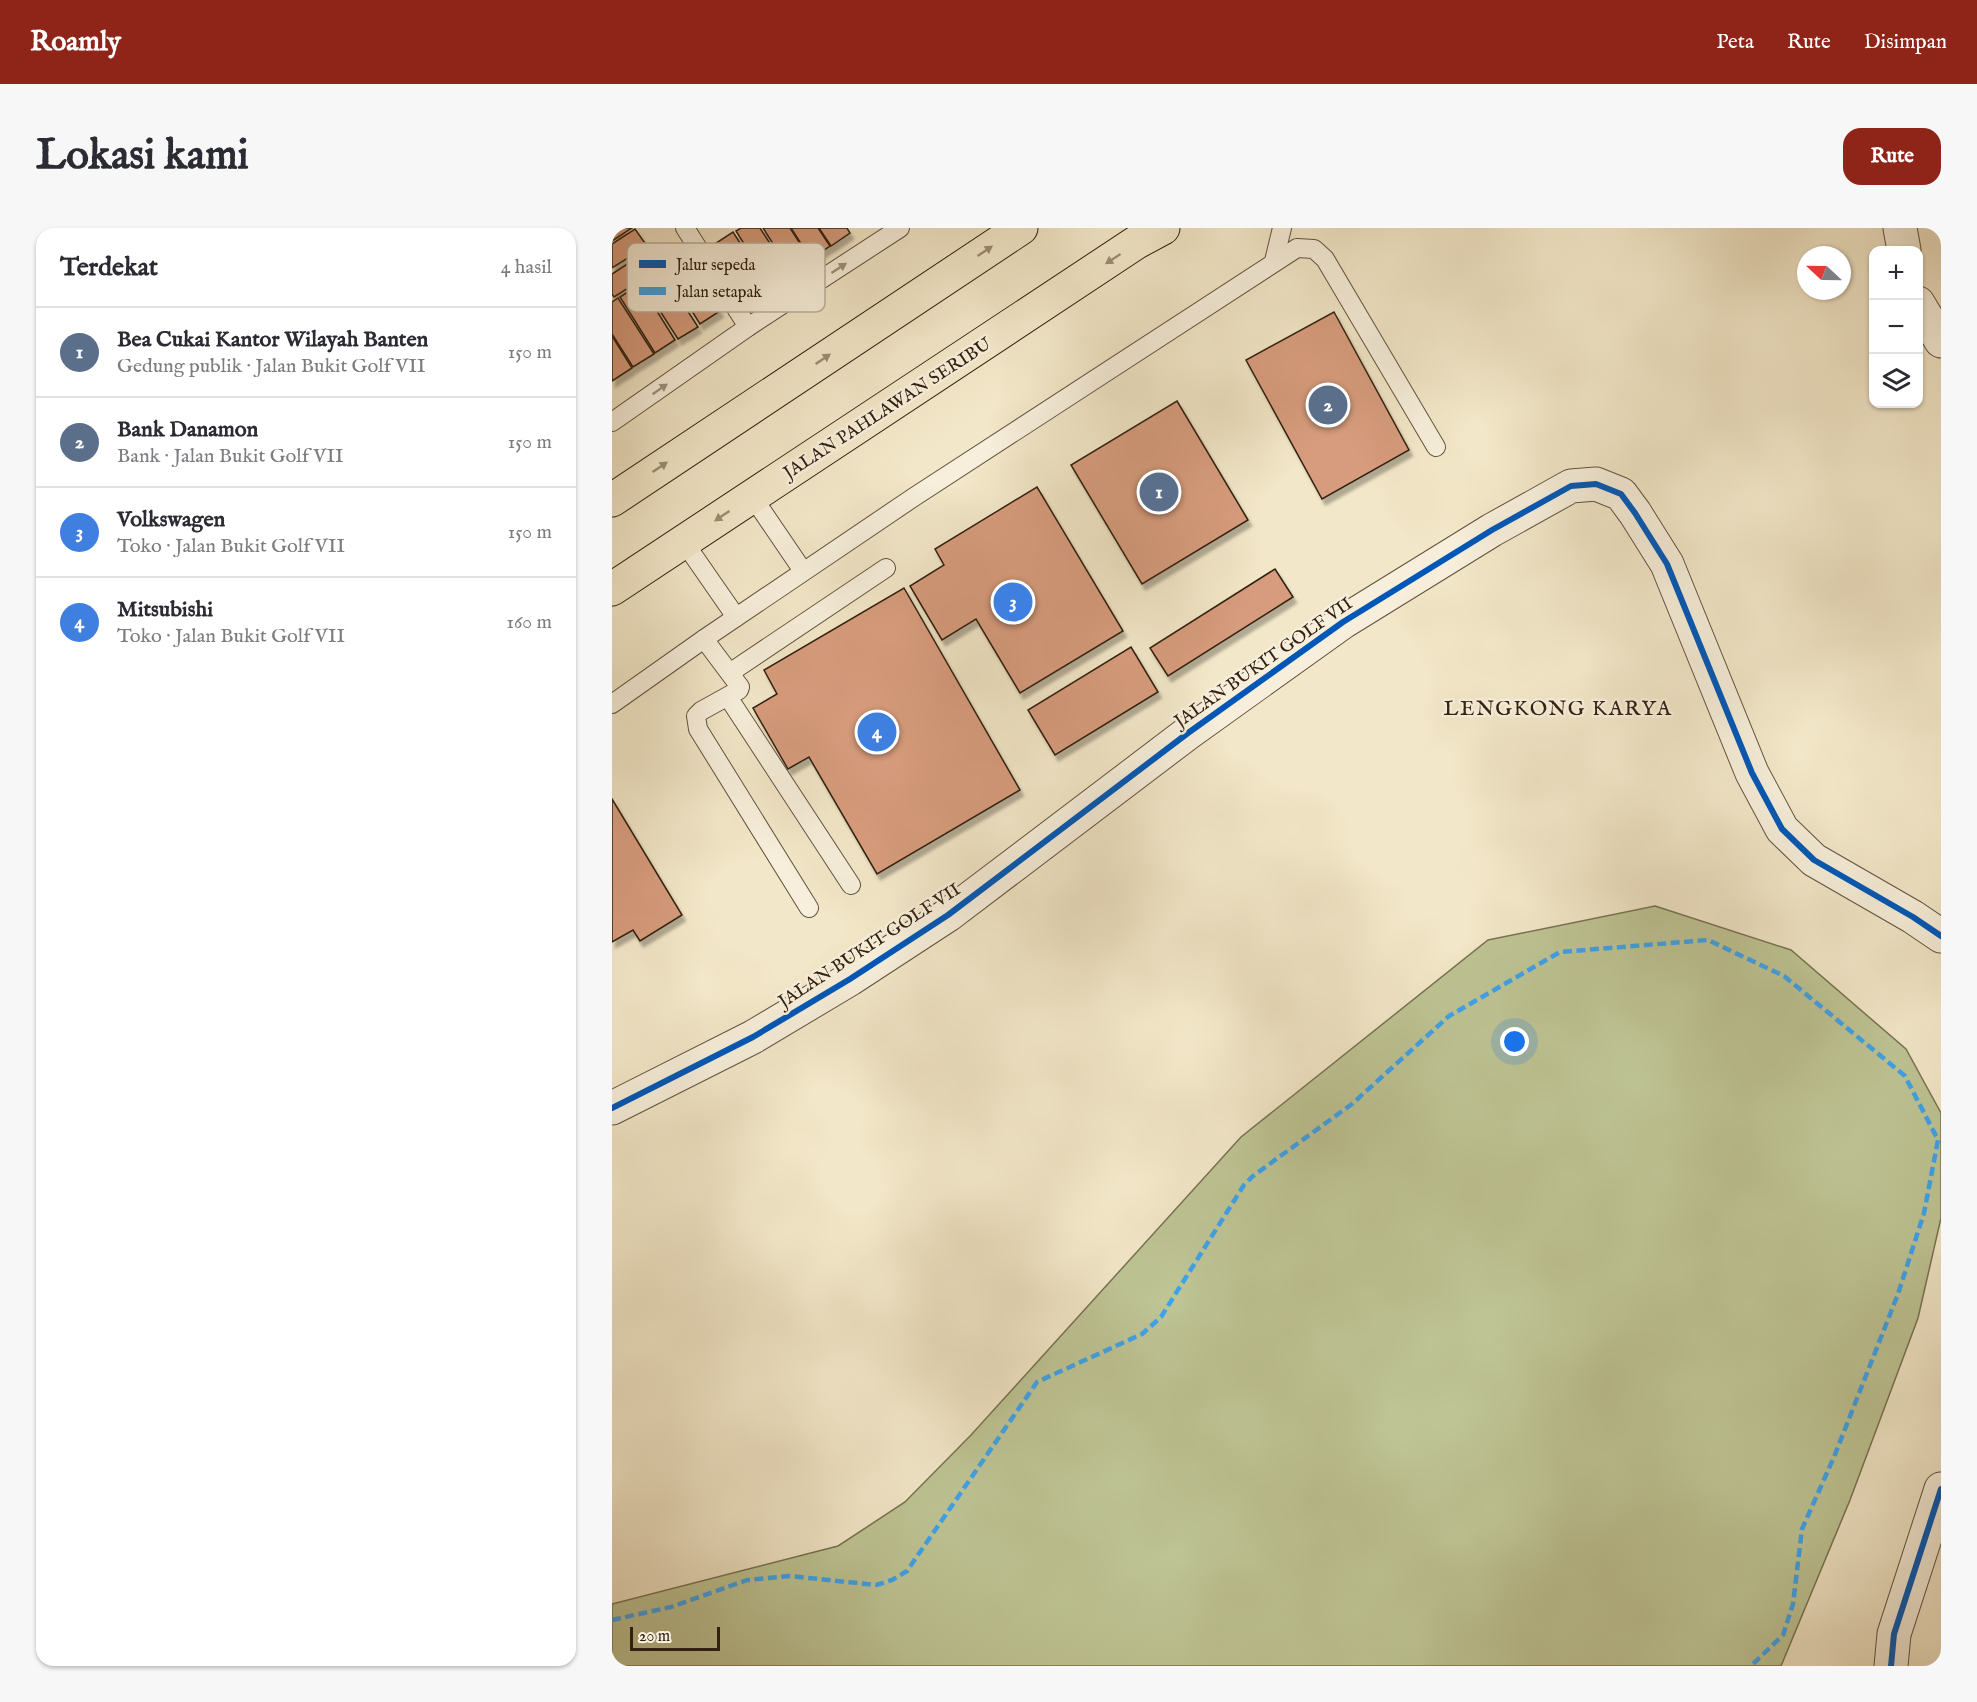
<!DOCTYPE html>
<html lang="id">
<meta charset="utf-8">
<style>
:root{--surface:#fff;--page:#f7f7f7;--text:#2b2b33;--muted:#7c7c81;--line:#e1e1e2;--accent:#8f2418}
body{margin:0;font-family:"IM FELL English",serif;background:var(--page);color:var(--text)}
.controls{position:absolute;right:18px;top:18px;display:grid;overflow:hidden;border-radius:12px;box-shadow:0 2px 4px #0004}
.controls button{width:54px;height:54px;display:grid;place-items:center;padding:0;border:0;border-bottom:2px solid var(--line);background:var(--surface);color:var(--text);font:30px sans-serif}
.compass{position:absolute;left:1185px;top:18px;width:54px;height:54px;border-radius:50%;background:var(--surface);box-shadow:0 2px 4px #0004;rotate:292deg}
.scale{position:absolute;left:18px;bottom:15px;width:90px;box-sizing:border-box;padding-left:6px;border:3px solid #322011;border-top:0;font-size:16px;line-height:21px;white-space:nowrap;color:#322011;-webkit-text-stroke:4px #f7efdb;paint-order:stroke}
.you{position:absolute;left:903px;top:814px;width:21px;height:21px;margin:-15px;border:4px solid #fff;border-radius:50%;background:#1a73e8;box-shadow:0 0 0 9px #1a73e833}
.badge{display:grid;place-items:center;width:39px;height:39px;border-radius:50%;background:var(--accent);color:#fff;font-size:20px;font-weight:700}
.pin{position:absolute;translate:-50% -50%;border:3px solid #fff;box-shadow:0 2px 6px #0006}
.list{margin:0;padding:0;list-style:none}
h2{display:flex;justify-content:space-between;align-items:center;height:78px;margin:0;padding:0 24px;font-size:26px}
h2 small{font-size:20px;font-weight:400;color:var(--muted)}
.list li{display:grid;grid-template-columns:39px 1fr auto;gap:18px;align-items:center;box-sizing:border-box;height:90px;padding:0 24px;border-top:2px solid var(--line)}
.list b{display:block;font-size:22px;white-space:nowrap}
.list p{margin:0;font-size:20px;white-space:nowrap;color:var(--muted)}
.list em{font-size:20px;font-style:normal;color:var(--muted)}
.icon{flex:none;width:33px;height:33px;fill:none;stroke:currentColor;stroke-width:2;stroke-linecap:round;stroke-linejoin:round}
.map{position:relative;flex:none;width:1329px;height:1438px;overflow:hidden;border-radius:18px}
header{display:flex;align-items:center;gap:36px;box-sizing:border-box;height:84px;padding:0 30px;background:var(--accent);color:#fff}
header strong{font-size:28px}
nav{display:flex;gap:33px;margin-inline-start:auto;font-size:21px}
.intro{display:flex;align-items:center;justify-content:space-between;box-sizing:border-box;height:144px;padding:0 36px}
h1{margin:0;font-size:42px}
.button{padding:15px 27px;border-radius:18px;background:var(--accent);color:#fff;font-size:21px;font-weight:700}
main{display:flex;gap:36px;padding:0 36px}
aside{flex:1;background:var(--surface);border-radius:18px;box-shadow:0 2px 4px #0004}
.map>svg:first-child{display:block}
</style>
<header>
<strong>Roamly</strong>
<nav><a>Peta</a><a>Rute</a><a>Disimpan</a></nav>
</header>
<div class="intro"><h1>Lokasi kami</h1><a class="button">Rute</a></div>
<main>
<aside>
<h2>Terdekat<small>4 hasil</small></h2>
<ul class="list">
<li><span class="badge" style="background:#5c6f8a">1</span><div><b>Bea Cukai Kantor Wilayah Banten</b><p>Gedung publik · Jalan Bukit Golf VII</p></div><em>150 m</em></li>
<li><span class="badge" style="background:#5c6f8a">2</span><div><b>Bank Danamon</b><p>Bank · Jalan Bukit Golf VII</p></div><em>150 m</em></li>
<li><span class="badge" style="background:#3f7fe0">3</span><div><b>Volkswagen</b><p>Toko · Jalan Bukit Golf VII</p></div><em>150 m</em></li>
<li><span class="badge" style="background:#3f7fe0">4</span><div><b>Mitsubishi</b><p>Toko · Jalan Bukit Golf VII</p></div><em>160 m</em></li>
</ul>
</aside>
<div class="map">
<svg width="1329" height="1438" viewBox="0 0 1329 1438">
<defs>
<filter id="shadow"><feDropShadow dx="3.5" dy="6" stdDeviation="1.5" flood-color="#0004"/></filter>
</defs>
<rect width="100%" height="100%" fill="#f2e7c8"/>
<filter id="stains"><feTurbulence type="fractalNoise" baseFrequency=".00333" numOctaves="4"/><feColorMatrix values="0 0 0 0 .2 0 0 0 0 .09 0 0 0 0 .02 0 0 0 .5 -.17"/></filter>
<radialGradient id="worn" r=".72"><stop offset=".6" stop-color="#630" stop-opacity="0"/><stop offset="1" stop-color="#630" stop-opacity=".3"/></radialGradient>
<path fill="#bec494" stroke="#787252" stroke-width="1.5" d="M1043,678l136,44 115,99 35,64v105l-23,100 -68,182 -69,166h-1169v-62l226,-58 67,-44 66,-67 270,-298 247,-197z"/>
<g fill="#d79c7d" stroke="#322011" stroke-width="1.5" filter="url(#shadow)">
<path d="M0,0h20l-20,13z"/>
<path d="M129,0h19l29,45 -19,12 -34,-54z"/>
<path d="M151,0h27l20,31 -19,13z"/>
<path d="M179,0h27l12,18 -19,13z"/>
<path d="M207,0h28l3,5 -19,13z"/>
<path d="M23,1l12,17 -35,22v-24z"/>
<path d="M121,4l35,55 -23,14 -35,-54z"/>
<path d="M37,22l11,18 -46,29 -2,-3v-20z"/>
<path d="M73,27l35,56 -20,13 -35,-56z"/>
<path d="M50,43l36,56 -20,12 -36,-56z"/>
<path d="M28,56l35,56 -20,13 -35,-56z"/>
<path d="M6,70l36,56 -21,13 -21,-33v-32z"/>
<path d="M722,84l75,138 -87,49 -76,-139z"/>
<path d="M0,108l20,32 -20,13z"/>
<path d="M565,173l71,119 -106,64 -71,-119z"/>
<path d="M425,259l86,144 -103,62 -44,-74 -34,21 -32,-54 34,-21 -9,-16z"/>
<path d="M663,341l18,28 -125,79 -18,-28z"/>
<path d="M292,360l116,202 -143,84 -68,-117 -21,12 -35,-61 24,-14 -13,-24z"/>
<path d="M519,419l27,45 -103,63 -27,-45z"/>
<path d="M0,571l70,116 -42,26 -7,-11 -21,12z"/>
</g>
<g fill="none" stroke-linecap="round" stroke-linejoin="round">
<defs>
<g id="lane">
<path d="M73,0l63,99"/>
<path d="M662,33l8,-33"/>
<path d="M0,194l136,-95 152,-99"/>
<path d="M140,268l51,75"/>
<path d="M72,314l52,75"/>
<path d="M92,411l36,48 -1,3 -38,21 -5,5 2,13 111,179"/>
<path d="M119,444l155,-104"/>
<path d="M116,469l123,188"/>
<path d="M0,476l92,-65 210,-142 383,-249 17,1 11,10 111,188"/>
</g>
<g id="street">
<path d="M1288,0l4,22"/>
<path d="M1306,75l23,38"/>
<path d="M0,880l141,-71 97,-58 98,-64 240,-182 155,-111 149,-92 79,-44 25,-2 25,10 14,19 32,51 85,209 30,56 32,31 99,57 28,19"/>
<path d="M1279,1438l3,-32 47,-145"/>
</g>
<g id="primary">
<path d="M0,272l409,-272"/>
<path d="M0,361l525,-347 26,-14"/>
</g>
</defs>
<use href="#lane" stroke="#62523f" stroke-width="20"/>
<use href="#street" stroke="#62523f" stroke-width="35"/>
<use href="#primary" stroke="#322011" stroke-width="35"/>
<use href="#lane" stroke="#f7efdb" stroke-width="18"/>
<use href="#street" stroke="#f7efdb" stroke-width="33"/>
<use href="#primary" stroke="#f2e7c8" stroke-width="33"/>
<path stroke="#3ea2ea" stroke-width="4.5" stroke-dasharray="9 4.5" stroke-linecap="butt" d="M0,1392l59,-13 76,-27 43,-4 86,9 16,-5 15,-9 130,-189 105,-48 19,-17 83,-132 9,-9 99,-72 97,-88 111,-64 148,-12 76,36 121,100 33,64 -14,73 -26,81 -64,163 -32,72 -9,75 -10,31 -32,31"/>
<defs>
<g id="cycleway">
<path d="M0,880l141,-71 97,-58 98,-64 240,-182 155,-111 149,-92 79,-44 25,-2 25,10 14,19 32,51 85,209 30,56 32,31 99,57 28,19"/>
<path d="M1279,1438l3,-32 47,-145"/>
</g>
</defs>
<use href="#cycleway" stroke="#f7efdb" stroke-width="10"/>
<use href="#cycleway" stroke="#0057b8" stroke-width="6"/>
</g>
<defs><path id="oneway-solid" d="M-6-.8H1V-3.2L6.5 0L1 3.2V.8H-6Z" transform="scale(1.5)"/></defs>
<g fill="#9c8d76">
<use href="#oneway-solid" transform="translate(373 23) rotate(-34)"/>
<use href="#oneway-solid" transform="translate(501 31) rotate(147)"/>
<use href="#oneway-solid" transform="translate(211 131) rotate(-34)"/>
<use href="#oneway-solid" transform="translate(48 239) rotate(-34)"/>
<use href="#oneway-solid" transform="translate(110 288) rotate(146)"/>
</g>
<g fill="#9e9280">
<use href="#oneway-solid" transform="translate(227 40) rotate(-33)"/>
<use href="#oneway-solid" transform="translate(48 161) rotate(-35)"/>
</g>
<g text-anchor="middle" stroke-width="5" stroke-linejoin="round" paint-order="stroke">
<g font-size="18" fill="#322011" stroke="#f7efdb">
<text transform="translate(275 180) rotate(-33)" y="6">JALAN PAHLAWAN SERIBU</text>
<text transform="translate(651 434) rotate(-35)" y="6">JALAN BUKIT GOLF VII</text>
<text transform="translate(257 717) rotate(-33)" y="6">JALAN BUKIT GOLF VII</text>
</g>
<g font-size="21" letter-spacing="1.5" fill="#322011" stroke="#f7efdb">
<text x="946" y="487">LENGKONG KARYA</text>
</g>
</g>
<rect x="15" y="15" width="198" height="69" rx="9" fill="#f7efdb" stroke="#bcb19e" stroke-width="1.5"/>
<rect x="27" y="32" width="27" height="8" fill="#0057b8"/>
<rect x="27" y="59" width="27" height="8" fill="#3ea2ea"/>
<g font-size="16" fill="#322011">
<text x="64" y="42">Jalur sepeda</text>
<text x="64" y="69">Jalan setapak</text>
</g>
<rect width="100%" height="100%" filter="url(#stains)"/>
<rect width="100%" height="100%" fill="url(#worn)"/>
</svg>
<div class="controls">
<button>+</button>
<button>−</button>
<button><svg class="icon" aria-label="layers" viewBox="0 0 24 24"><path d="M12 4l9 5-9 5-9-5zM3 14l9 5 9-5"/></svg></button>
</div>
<svg class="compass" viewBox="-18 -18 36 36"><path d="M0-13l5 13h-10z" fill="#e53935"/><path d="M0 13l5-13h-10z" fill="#7c7c81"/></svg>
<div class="scale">20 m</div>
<div class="you"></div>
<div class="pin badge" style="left:547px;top:264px;background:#5c6f8a">1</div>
<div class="pin badge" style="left:716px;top:177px;background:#5c6f8a">2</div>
<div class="pin badge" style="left:401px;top:374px;background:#3f7fe0">3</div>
<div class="pin badge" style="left:265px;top:504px;background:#3f7fe0">4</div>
</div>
</main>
